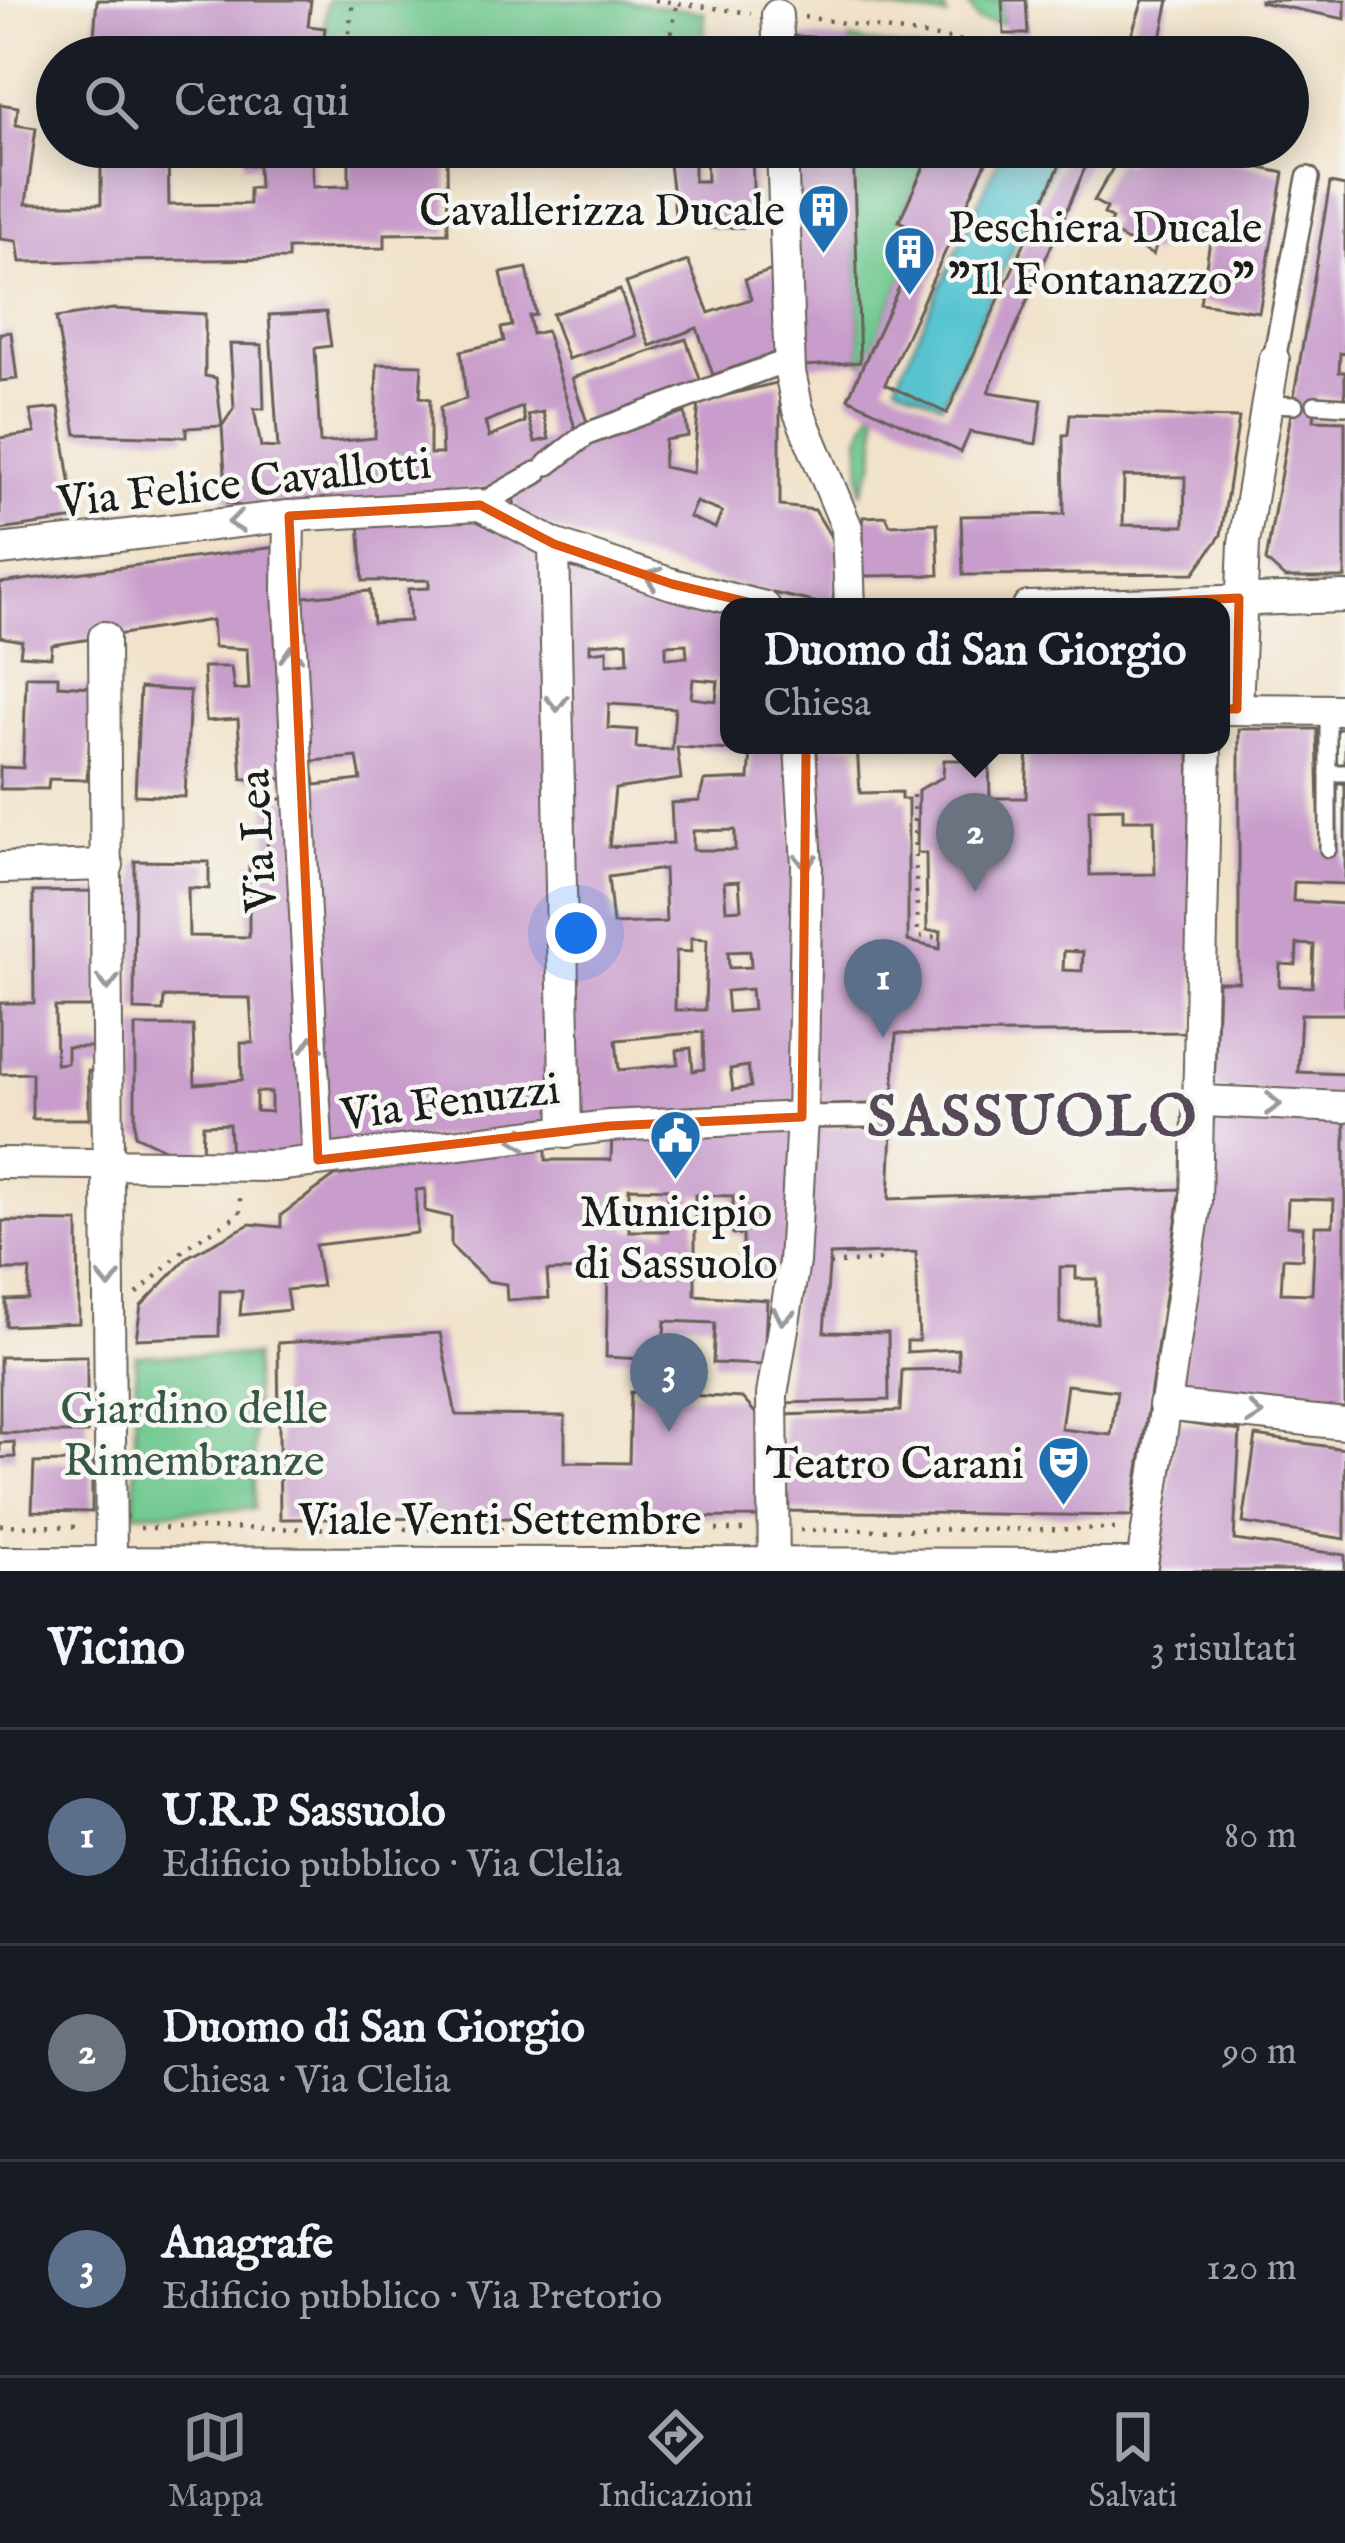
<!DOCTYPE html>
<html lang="it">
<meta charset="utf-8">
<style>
:root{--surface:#171b24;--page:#242831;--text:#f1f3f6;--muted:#9ea1a6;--line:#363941;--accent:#8c9099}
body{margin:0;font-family:"IM FELL English",serif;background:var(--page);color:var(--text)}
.you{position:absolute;left:576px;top:933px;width:42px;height:42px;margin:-30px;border:9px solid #fff;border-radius:50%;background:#1a73e8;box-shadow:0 0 0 18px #1a73e833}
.badge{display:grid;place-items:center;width:78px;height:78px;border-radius:50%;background:var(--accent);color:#fff;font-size:39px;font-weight:700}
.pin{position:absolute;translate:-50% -99px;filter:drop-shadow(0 3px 6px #0008)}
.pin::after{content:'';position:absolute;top:63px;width:42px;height:36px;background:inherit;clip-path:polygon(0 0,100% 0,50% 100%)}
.popup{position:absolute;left:720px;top:598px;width:510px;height:156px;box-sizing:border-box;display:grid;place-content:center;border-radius:24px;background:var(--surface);filter:drop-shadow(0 3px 9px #0005);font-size:39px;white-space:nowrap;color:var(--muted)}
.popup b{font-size:45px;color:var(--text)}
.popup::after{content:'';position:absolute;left:50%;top:100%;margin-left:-24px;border:24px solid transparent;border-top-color:var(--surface)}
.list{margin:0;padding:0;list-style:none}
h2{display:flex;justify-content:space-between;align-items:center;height:156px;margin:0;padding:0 48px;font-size:51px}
h2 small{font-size:39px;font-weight:400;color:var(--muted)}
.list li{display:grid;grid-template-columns:78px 1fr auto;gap:36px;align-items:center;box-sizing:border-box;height:216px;padding:0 48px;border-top:3px solid var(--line)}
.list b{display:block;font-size:45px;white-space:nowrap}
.list p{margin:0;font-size:39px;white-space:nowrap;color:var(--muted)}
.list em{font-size:39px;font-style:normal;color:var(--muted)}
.icon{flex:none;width:66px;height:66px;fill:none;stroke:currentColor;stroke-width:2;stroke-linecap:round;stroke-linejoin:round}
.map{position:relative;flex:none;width:1345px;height:1571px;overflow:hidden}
.search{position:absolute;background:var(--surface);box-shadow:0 6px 30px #0003;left:36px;right:36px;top:36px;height:132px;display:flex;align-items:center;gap:30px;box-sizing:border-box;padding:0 42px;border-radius:66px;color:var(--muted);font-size:45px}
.sheet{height:804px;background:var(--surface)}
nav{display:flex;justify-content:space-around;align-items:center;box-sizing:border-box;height:168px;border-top:3px solid var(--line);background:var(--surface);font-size:33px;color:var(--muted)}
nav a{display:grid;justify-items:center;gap:6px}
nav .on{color:var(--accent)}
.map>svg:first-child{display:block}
</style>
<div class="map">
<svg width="1345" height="1571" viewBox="0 0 1345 1571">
<rect width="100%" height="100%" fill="#f6f6f2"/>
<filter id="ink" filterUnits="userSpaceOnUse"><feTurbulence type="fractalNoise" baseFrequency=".00833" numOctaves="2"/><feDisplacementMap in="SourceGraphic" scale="24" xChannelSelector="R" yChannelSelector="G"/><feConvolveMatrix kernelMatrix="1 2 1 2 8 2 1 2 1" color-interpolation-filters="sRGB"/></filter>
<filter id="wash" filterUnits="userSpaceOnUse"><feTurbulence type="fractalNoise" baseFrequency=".004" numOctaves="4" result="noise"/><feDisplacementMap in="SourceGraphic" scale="48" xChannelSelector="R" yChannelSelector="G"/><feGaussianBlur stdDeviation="2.7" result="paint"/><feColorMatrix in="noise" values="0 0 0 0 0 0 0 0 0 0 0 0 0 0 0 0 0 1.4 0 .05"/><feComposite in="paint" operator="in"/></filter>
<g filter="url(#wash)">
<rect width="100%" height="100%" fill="#f1e2c9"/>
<g fill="#6fc88f" stroke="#467256" stroke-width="3">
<path d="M327,0h288l89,12 1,45h-383z"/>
<path d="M821,0h119l7,17z"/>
<path d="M966,0h36l1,24 -26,-4z"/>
<path d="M850,40l107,17h-106z"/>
<path d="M853,147h80l-34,73 25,13 -59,129h-5z"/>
<path d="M872,409l5,2 -2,50 -14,32 -1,-56z"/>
<path d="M136,1355l118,1v153l-120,4z"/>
</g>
<path fill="#58c4d0" stroke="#3a7076" stroke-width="3" d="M1004,147h56l-118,257 -46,-21z"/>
<g id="blocks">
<g fill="#c89ccb" fill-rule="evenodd">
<path d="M97,0h214l-3,26 17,2 -2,22 -12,-1v8h-71v-12l-66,-5v9l-81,-2z"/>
<path d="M1002,0h24l2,34h-24z"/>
<path d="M1143,0h26l-12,57h-33z"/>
<path d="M1260,0h85v19l-85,-17z"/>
<path d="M783,35l67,5 1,17h-67z"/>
<path d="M750,42l1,15h-46l-1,-14z"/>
<path d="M0,104l18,3 -2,18 20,3 -10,76h75v-52l67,-1 1,54 80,-1v-16h10l-1,-23h-14l-1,-18h69l1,40 36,-1v-25l98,-1 1,73 -63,1v14l-97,1v10l-268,3 -3,-21 -17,-2z"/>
<path d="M667,147h27v34h13l-1,-34h46l2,80 -46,1 -1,-20 -32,6z"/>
<path d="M787,147h66l7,215 -66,5z"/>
<path d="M933,147h60l-108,237 62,29 121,-266h26l-106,245 54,8 -6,44 -66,-12 -9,20 -113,-54 76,-165 -25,-12z"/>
<path d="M1135,147h31l118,26 -25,139 -59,-9 10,-62 -48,-14 -9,28 -47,-26 6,-10 -8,-5 3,-6 -13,-7 24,-42 10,5z"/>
<path d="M1330,183l15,3v168l-5,-1 -1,19h6v26l-29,-1 -2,23 31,1v157h-60l-19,-17z"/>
<path d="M688,261l21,52 42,-14 -6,-20 34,-11 4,82 -70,25 -16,-47 -47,18 -24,-63z"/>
<path d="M527,268l9,47 -7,1 3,18 14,-3 31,104 11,5 97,-27 3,23 -23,4 -2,27 30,6 6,-71 81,-20v124l35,4 25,42 -8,54 -128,-28 -187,-60 -6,-33 -233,29 -51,-11 -5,-77 -36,2v9l-110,-3 -20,-116 57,-9 92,5v62l11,2 6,48 12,-18 -4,-64 32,1 2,64h-10l7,38 17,1 -9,-133 57,-3 5,34 -16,2 5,95 55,-5 2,-74 45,1 -2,32 10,2v55h12l-2,-47 26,-8 -5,-48 43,-10 -3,-13 11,-2 -11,-53zM522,407l3,15 -36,15 -4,-15zM543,412l6,27 -14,3 -7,-27zM696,502l26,10 -7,16 -26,-11z"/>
<path d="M620,290l16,46 -68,23 -16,-45z"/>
<path d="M11,332l6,47 -17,2v-48z"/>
<path d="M686,339l15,43 -114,40 -15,-44z"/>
<path d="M59,408l17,111 -76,11v-92l35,-5 -5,-22z"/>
<path d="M1070,414l169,4 -18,117 -27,38 -231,2 -2,-59 103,-2 -1,-79h5zM1124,476l61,1 -1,49 -61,-1z"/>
<path d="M886,516l4,9 47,-2 2,52 -76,1v-59z"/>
<path d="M467,517l81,36 12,571 -239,27 -20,-372 13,-2 1,8 46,-5 -4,-23 -57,5 -8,-164 78,-7 3,32 37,-2 -2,-32 21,-1v-8l-66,1 -4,-60z"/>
<path d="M284,546l8,233h-50l-4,-60 -32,2 -3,-54h28l3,23 15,-1 -2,-40 -33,-2 -2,-27 -160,25 -1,12 -31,-2 2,-14 -22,-4v-54z"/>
<path d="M561,564l168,49v132h62l6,363 -226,10zM627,641l1,21 -21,2v-14l-17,2v-8zM686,644l1,13 -21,1v-13zM693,679l25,2 -2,20 -25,-3zM609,704l66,4 -3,42 -36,-2 1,-18 -29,-2zM677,747l74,4 -2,28 -45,2 -5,20 -28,2 2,40 -64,4 6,-58 66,-10zM735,830v20h-42v-19zM664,869l2,53 -53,2 -5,-47zM739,881l2,28 -15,1 -2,-28zM691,938l16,1 -2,71h-30l1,-59 15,1zM750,951l1,16 -22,1 -1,-16zM751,989l2,21 -25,2 -2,-21zM703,1032l1,37 -11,2 -2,-23 -14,2 1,14 -59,6 -3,-30zM748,1066l3,21 -18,3 -3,-21z"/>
<path d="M26,676h32v9l35,2 -6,93 -38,-1 -1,10h-48v-22l23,1z"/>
<path d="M140,688l50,3 -5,106 -50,-2z"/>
<path d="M1239,729h78l3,120h17v-65h8v100l-51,-2 -1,19 52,3v110h-44l-3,58 47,2v23l-131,-7 4,-108h21zM1297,944l17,1 -2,42 -33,-1 1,-22 16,1z"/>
<rect x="1335" y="729" width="10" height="35"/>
<path d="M811,745h46l3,48 41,-1v7h7v142l32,8 1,-18h-14l-1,-78h-9l1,-63 25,-13 1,-17h45l1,38h36l2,-53h161l7,287 -300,2 -7,165 292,-10 -49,327 -349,-5v-96l117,-4 2,-41 57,-1 -1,-20 -51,3v-11h12l-3,-89 -86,3 -6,77 64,1 1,67 -106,3 24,-276 60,-1 1,-22 -56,2zM1123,808v12h31l1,54 -65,1 -1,-66zM1064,951l19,1 -1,19 -19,-1zM1060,1267h16v12h21v44h-37zM1067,1385l50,6 -6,44 -50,-6z"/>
<path d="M266,798l30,2 16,357 -81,1 -2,-34 -26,1 -1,31 -14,4 -53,-25v-109h58l2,58 47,-4 -1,-37h12l-3,-45 -86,-1 -1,14 -29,-1 1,-149 74,1v27l-21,-1 1,48 60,1v-73l19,-1zM256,1092h15v20l-15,-1z"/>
<path d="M99,891l1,116h-45l1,57 11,-1v-16h38v24h-17l1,48h-57v-46l-32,1v-71h34l-1,-111z"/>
<path d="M1214,1114l131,4v294l-165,-17zM1288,1199l46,1 -1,26h-18l-3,68 -31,-1 2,-35 19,1 1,-32 -16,-1z"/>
<path d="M796,1126l-12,151h-41v-42l-10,-1v-38l-38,-1v100l72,5 -3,65 -51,-2 2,-40 -50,-2 -3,39 -56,-3 2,-87 -61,1 2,27 -42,2 -1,-16 -19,-3 -36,-35v-29l-26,-6v-22l-9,1 1,43 -102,12 7,41 -36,4 3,20 -49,5 2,-24h-22l-1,45 -83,3 5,-33 48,-50 61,-32 31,3v-12l54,-39 211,-33v17h65l1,-26zM629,1188l39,1v42h-39z"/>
<path d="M2,1221l76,1 1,101 -73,3v-26l22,-1 2,-29h-27z"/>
<path d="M440,1333l16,82 109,1v46l64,1 2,-71 111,6 17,19 2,100 -481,2 -2,-176z"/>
<path d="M87,1356v77h-87v-76z"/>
<path d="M1177,1422l63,9 -6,109 111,15v16h-188z"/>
<path d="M1256,1436l89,13v90l-102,-16z"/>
<path d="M14,1442l1,15 -15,1v-15z"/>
<path d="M92,1461v51l-60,-1 2,-48z"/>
</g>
</g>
</g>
<g filter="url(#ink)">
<use href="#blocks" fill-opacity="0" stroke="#676159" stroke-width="3"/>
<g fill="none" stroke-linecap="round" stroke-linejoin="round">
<path stroke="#c6baa6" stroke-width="21" stroke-dasharray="21 10" stroke-linecap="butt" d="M867,1116l26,-1"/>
<defs>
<g id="service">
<path d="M1267,404l28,1"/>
<path d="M1315,404l30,2"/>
<path d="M1328,710v63h17"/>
<path d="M1328,773v76"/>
</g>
<g id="pedestrian">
<path d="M1274,360l34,-182"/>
<path d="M548,464l39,-30 202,-74"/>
<path d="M480,505l56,-32"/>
<path d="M802,1117l65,-1"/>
</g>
<g id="minor">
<path d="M777,15l2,42"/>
<path d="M782,147l8,225 8,38 49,118 3,79"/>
<path d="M289,516l-1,74 30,570"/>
<path d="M554,544l12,589"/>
<path d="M0,550l289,-34 191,-11 74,39 118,40 93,23"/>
<path d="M1028,607l317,-10"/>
<path d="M104,637l7,925"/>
<path d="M1221,709l124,1"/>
<path d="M1237,709l7,-166 30,-183"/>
<path d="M0,868l108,-3"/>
<path d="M1201,1101l144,6"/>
<path d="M0,1163l275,3 334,-40 193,-9"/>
<path d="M1164,1405l181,19"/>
<path d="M0,1562l1142,2"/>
<path d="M774,1571l-2,-176 22,-133 8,-145 5,-252 -7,-120"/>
<path d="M1141,1571l55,-369 10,-457"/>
</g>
</defs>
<use href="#service" stroke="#676159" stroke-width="20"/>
<use href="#pedestrian" stroke="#676159" stroke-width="26"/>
<use href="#minor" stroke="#676159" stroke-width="34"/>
<g stroke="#676159" stroke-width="4.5" stroke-dasharray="3 9" stroke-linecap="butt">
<path d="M655,0l96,13"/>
<path d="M804,17l266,40"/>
<path d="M346,57l7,-57"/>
<path d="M667,57l10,-54"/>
<path d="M913,795l5,142h17v11"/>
<path d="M829,1264l50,-4 -1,-7"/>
<path d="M137,1294l52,-49 51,-31v-19"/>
<path d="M0,1525l80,2"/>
<path d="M140,1528l606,2"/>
<path d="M800,1530l318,-1"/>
</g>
<use href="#service" stroke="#fff" stroke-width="15"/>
<use href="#pedestrian" stroke="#fff" stroke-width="21"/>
<use href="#minor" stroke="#fff" stroke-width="30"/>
</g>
<defs><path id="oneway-chevron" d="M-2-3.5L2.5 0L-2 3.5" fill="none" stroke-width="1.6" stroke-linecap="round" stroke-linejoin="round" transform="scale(3)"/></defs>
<g stroke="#999">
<use href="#oneway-chevron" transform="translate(236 522) rotate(173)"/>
<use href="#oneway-chevron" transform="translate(652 577) rotate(-161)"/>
<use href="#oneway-chevron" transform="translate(291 654) rotate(-93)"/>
<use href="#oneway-chevron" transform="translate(557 703) rotate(89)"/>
<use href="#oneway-chevron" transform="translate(806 862) rotate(88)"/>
<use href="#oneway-chevron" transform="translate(108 982) rotate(90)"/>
<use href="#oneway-chevron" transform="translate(312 1044) rotate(-93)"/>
<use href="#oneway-chevron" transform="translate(1273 1104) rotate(3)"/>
<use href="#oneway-chevron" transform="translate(518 1139) rotate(174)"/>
<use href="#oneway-chevron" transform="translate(109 1280) rotate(89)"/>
<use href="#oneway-chevron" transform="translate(783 1316) rotate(100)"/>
<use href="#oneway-chevron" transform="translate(1255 1414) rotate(6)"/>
</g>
</g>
<path fill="none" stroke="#de560d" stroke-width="9" stroke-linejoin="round" d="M480,505l74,39 118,40 139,33 428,-19 -2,111 -300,-5 -130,-39 -5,452 -193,9 -291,34 -29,-644z"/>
<defs>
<symbol id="building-pin" viewBox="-11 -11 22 30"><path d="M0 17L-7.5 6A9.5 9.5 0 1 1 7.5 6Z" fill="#1f6fb2" stroke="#f6f6f2"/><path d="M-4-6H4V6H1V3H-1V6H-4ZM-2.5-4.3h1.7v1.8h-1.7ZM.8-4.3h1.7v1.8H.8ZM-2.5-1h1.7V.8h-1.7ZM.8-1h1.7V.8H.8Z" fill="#fff"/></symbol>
<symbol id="civic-pin" viewBox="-11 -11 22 30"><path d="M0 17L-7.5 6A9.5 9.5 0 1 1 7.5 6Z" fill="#1f6fb2" stroke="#f6f6f2"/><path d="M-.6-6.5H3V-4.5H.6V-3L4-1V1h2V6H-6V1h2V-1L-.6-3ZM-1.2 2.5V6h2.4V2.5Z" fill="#fff"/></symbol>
<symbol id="theatre-pin" viewBox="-11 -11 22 30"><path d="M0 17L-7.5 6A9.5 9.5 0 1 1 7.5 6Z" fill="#1f6fb2" stroke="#f6f6f2"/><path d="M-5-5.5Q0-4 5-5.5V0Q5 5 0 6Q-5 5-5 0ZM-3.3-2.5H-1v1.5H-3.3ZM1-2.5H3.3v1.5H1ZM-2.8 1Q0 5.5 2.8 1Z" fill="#fff"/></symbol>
</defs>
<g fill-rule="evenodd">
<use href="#building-pin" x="794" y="180" width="59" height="81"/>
<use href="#building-pin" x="880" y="222" width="59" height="81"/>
<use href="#civic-pin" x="646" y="1106" width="59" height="81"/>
<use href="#theatre-pin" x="1034" y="1432" width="59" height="81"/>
</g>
<g text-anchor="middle" stroke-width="9" stroke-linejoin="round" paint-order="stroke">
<g font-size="45" fill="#1c1c1c" stroke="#f6f6f2" text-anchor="end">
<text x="785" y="225">Cavallerizza Ducale</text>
<text x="948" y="242" text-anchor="start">Peschiera Ducale<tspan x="948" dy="52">"Il Fontanazzo"</tspan></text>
<text x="676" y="1226" text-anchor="middle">Municipio<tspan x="676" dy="52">di Sassuolo</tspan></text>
<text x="1024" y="1478">Teatro Carani</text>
</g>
<g font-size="45" fill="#1c1c1c" stroke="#f6f6f2">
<text transform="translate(244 481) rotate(-6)" y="16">Via Felice Cavallotti</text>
<text transform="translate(256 841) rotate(-93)" y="16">Via Lea</text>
<text transform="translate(450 1100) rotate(-7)" y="16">Via Fenuzzi</text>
<text x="500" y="1534">Viale Venti Settembre</text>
</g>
<g font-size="45" fill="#395844" stroke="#f6f6f2">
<text x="194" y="1423">Giardino delle<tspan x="194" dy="52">Rimembranze</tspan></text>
</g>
<g font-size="57" font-weight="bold" letter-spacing="3" fill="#584959" stroke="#f6f6f2">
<text x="1033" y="1135">SASSUOLO</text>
</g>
</g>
</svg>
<div class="you"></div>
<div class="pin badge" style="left:883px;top:1038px;background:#5c6f8a">1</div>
<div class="pin badge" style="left:975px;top:892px;background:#6b7280">2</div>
<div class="popup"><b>Duomo di San Giorgio</b>Chiesa</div>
<div class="pin badge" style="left:669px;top:1432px;background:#5c6f8a">3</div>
<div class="search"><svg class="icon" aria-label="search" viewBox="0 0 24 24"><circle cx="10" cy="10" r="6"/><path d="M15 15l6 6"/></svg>Cerca qui</div>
</div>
<section class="sheet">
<h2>Vicino<small>3 risultati</small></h2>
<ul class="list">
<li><span class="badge" style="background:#5c6f8a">1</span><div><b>U.R.P Sassuolo</b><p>Edificio pubblico · Via Clelia</p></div><em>80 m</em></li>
<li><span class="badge" style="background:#6b7280">2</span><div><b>Duomo di San Giorgio</b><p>Chiesa · Via Clelia</p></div><em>90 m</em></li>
<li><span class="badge" style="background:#5c6f8a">3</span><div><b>Anagrafe</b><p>Edificio pubblico · Via Pretorio</p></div><em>120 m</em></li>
</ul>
</section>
<nav>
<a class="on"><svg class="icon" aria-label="map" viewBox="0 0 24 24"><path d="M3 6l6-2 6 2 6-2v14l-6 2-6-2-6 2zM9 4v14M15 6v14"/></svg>Mappa</a>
<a><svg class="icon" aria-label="directions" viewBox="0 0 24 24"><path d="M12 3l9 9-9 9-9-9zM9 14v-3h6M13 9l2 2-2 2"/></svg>Indicazioni</a>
<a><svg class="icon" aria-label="saved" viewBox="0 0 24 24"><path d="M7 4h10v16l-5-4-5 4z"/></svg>Salvati</a>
</nav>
